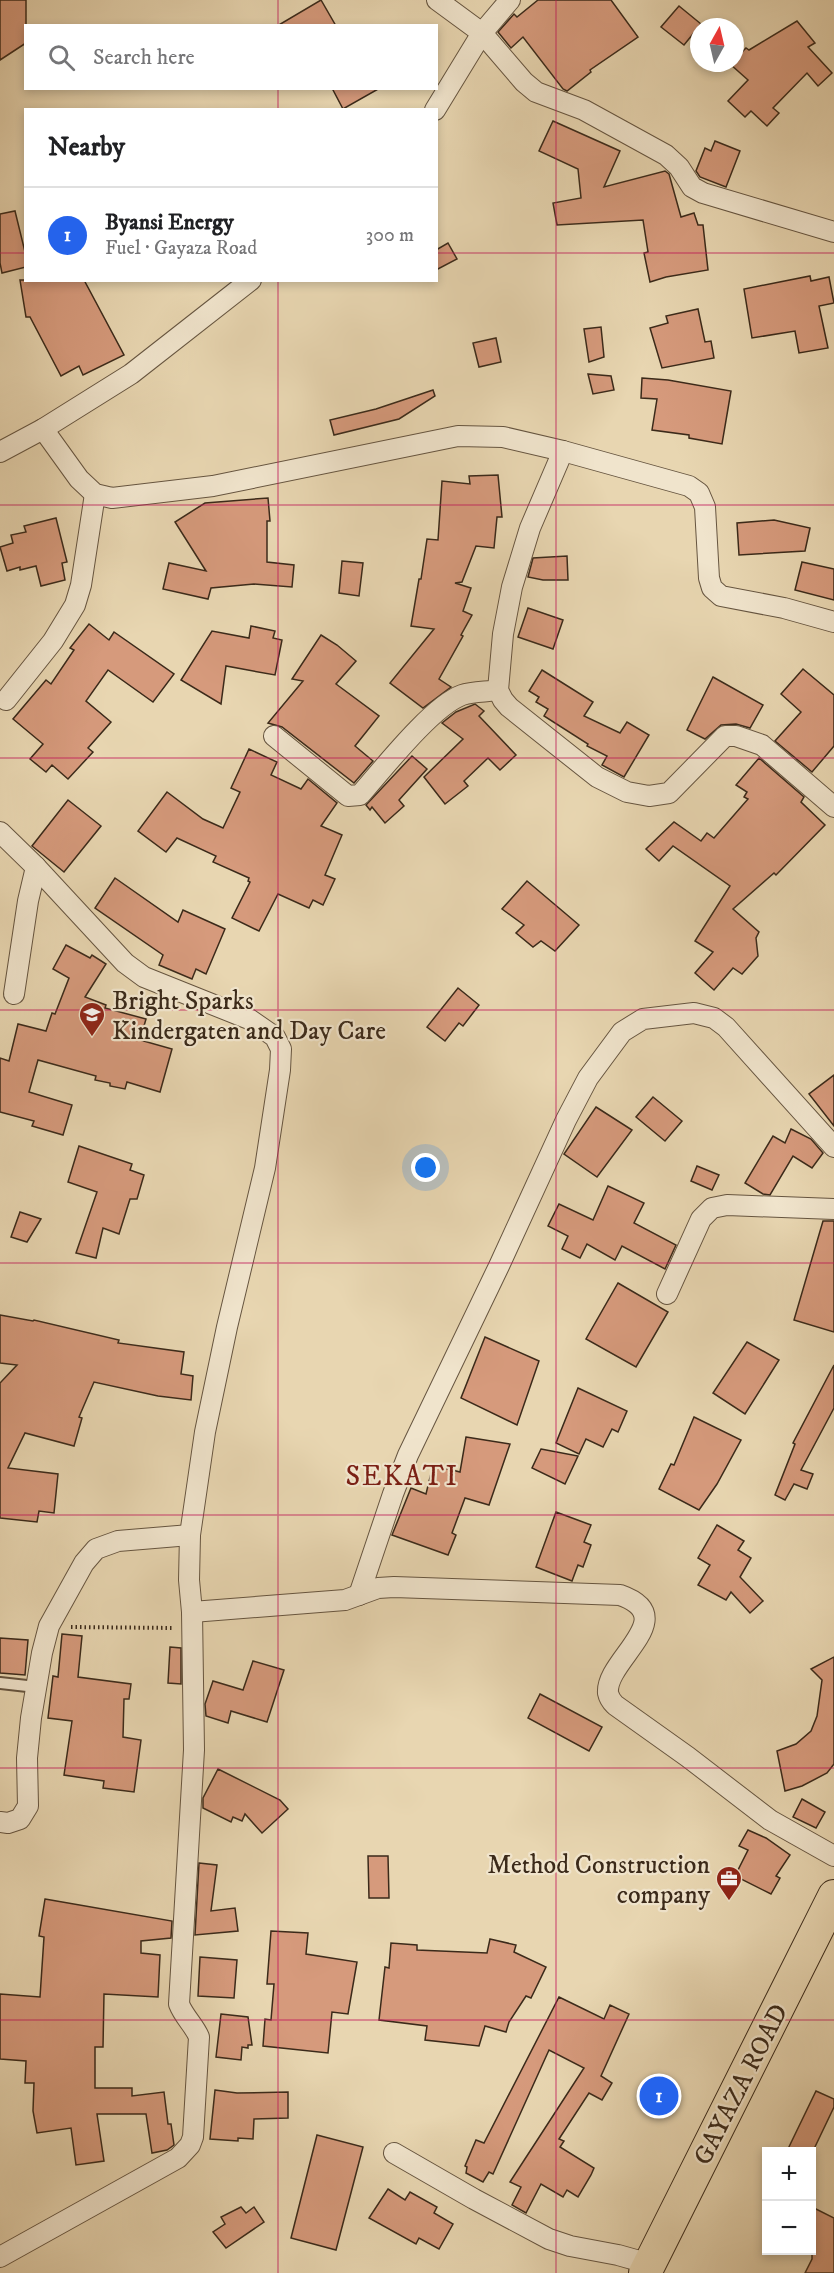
<!DOCTYPE html>
<meta charset="utf-8">
<style>
:root{--surface:#fff;--page:#f6f6f6;--text:#202124;--muted:#757577;--line:#e0e0e0;--accent:#2563eb}
body{margin:0;font-family:"IM FELL DW Pica",serif;background:var(--page);color:var(--text)}
.controls{position:absolute;right:18px;bottom:18px;display:grid;overflow:hidden;border-radius:0px;box-shadow:0 3px 9px #0003}
.controls button{width:54px;height:54px;display:grid;place-items:center;padding:0;border:0;border-bottom:2px solid var(--line);background:var(--surface);color:var(--text);font:30px sans-serif}
.compass{position:absolute;left:690px;top:18px;width:54px;height:54px;border-radius:50%;background:var(--surface);box-shadow:0 3px 9px #0003;rotate:8deg}
.you{position:absolute;left:426px;top:1168px;width:21px;height:21px;margin:-15px;border:4px solid #fff;border-radius:50%;background:#1a73e8;box-shadow:0 0 0 9px #1a73e833}
.badge{display:grid;place-items:center;width:39px;height:39px;border-radius:50%;background:var(--accent);color:#fff;font-size:20px;font-weight:700}
.pin{position:absolute;translate:-50% -50%;border:3px solid #fff;box-shadow:0 2px 6px #0006}
.list{margin:0;padding:0;list-style:none}
h2{display:flex;justify-content:space-between;align-items:center;height:78px;margin:0;padding:0 24px;font-size:26px}
h2 small{font-size:20px;font-weight:400;color:var(--muted)}
.list li{display:grid;grid-template-columns:39px 1fr auto;gap:18px;align-items:center;box-sizing:border-box;height:96px;padding:0 24px;border-top:2px solid var(--line)}
.list b{display:block;font-size:22px;white-space:nowrap}
.list p{margin:0;font-size:20px;white-space:nowrap;color:var(--muted)}
.list em{font-size:20px;font-style:normal;color:var(--muted)}
.icon{flex:none;width:33px;height:33px;fill:none;stroke:currentColor;stroke-width:2;stroke-linecap:round;stroke-linejoin:round}
.map{position:relative;flex:none;width:834px;height:2273px;overflow:hidden}
.search{position:absolute;background:var(--surface);box-shadow:0 3px 9px #0003;left:24px;top:24px;width:414px;height:66px;display:flex;align-items:center;gap:15px;box-sizing:border-box;padding:0 21px;border-radius:0px;color:var(--muted);font-size:22px}
.panel{position:absolute;background:var(--surface);box-shadow:0 3px 9px #0003;left:24px;top:108px;width:414px;height:174px;border-radius:0px}
.map>svg:first-child{display:block}
</style>
<div class="map">
<svg width="834" height="2273" viewBox="0 0 834 2273">
<rect width="100%" height="100%" fill="#e8d6b1"/>
<filter id="stains"><feTurbulence type="fractalNoise" baseFrequency=".00333" numOctaves="4"/><feColorMatrix values="0 0 0 0 .2 0 0 0 0 .09 0 0 0 0 .02 0 0 0 .5 -.17"/></filter>
<radialGradient id="worn" r=".72"><stop offset=".6" stop-color="#630" stop-opacity="0"/><stop offset="1" stop-color="#630" stop-opacity=".3"/></radialGradient>
<g fill="#d69a7c" stroke="#3b2a1a" stroke-width="1.5">
<path d="M0,0h26v43l-26,17z"/>
<path d="M321,0l15,26h-59z"/>
<path d="M538,0h73l27,37 -48,33 1,2 -24,19 -4,-2 -40,-52 -12,11 -13,-16 16,-18 3,3z"/>
<path d="M679,6l22,18 -17,21 -23,-18z"/>
<path d="M797,21l18,22 -7,4 24,26 -14,13 -11,-13 -34,35 6,5 -12,13 -16,-15 -6,6 -17,-16 20,-21 -18,-16 5,-1v-4l11,-11 3,2z"/>
<path d="M332,88h48l-37,21z"/>
<path d="M553,121l67,30 -16,36 61,-16 4,3 12,43 13,-4 4,12h5l5,45 -42,7 -16,5 -6,-29 4,-1 -5,-32 -86,5 -4,-22 28,-5 -3,-29 -39,-18z"/>
<path d="M715,141l25,10 -14,36 -26,-10 -4,-6 9,-23 6,3z"/>
<path d="M15,211l11,45v11l-24,6 -2,-10v-49z"/>
<path d="M448,243l9,16 -21,11v-20z"/>
<path d="M810,276l1,5 18,-4 5,26 -15,3 9,42 -29,5 -4,-22 -43,7 -8,-49z"/>
<path d="M20,280h64l40,75 -41,20 -4,-9 -18,10 -31,-59h-4z"/>
<path d="M698,309l7,33 6,-1 3,17 -52,10 -12,-40 18,-5 -2,-7z"/>
<path d="M601,327l3,30 -15,5 -5,-33z"/>
<path d="M496,338l5,24 -22,5 -6,-24z"/>
<path d="M588,374l23,2 3,14 -21,4z"/>
<path d="M642,378l26,2 63,11 -9,53 -33,-6v-3l-37,-5 5,-31 -16,-1z"/>
<path d="M433,390l2,6 -36,23 -65,16 -4,-15 46,-11z"/>
<path d="M498,475l4,42h-5l-3,31 -18,-2 -14,36 -7,1 16,5 -8,23 9,4 -11,20 2,1 -24,43 12,8 -28,21 -33,-25 44,-54 -23,-3 8,-47h2l6,-40 11,1 4,-59 28,3 -1,-8z"/>
<path d="M268,498l2,23h-3v41l27,3 -2,22 -38,-3 -43,4 -3,11 -45,-10 6,-26 37,8 -31,-49 30,-19z"/>
<path d="M56,518l11,44 -5,1 3,17 -24,6 -5,-20 -16,4v-3l-13,4 -7,-24 13,-4 -2,-8 15,-3 -2,-6z"/>
<path d="M774,520l36,8 -5,23 -66,4 -2,-32z"/>
<path d="M567,556l1,24h-25l-15,-3 5,-19z"/>
<path d="M342,561l21,2 -4,33 -20,-3z"/>
<path d="M802,562l32,7v31l-39,-10z"/>
<path d="M528,608l35,12 -10,29 -35,-12z"/>
<path d="M89,624l20,16 5,-8 60,42 -21,28 -45,-32 -22,31 25,21 -23,26 5,4 -25,27 -16,-14 -6,7 -16,-13 13,-15 -30,-25 33,-39 5,4 23,-34 -4,-2z"/>
<path d="M251,626l24,5 -2,7 9,2 -7,35 -49,-9 -5,38 -40,-24 31,-49 37,7z"/>
<path d="M321,635l16,10 19,16 -20,23 43,32 -24,30 18,15 -19,22 -72,-56 -14,-4 35,-42 -11,-2z"/>
<path d="M803,669l31,26v51l-22,26 -37,-31 26,-29 -20,-18z"/>
<path d="M542,670l51,32 -9,14 36,17 7,-11 22,13 -25,42 -22,-12 5,-9 -20,-10 1,-2 -44,-28 4,-7 -12,-7 3,-5 -10,-6z"/>
<path d="M713,677l50,28 -13,23 -14,-4 -15,1 -16,14 -18,-9z"/>
<path d="M475,704l9,7 -5,5 37,39 -16,15 -12,-12 -24,23 4,5 -23,18 -21,-27 39,-38 -21,-16 14,-11z"/>
<path d="M249,749l28,13 -6,13 30,14 7,-10 29,24 -16,23 21,9 -17,40 10,4 -12,26 -10,-5 -4,8 -31,-14 -19,37 -27,-13 18,-36 -2,-1 1,-3 -36,-16 3,-6 -39,-18 -11,14 -28,-21 29,-39 36,27 20,9 17,-36 -9,-4z"/>
<path d="M412,756l15,13 -28,31 5,6 -19,17 -13,-16 -2,3 -4,-5z"/>
<path d="M759,758l45,39 -3,5 24,23 -49,50 -2,-2 -41,36 26,23 -3,6 2,18 -16,18 -9,-6 -19,22 -19,-17 18,-21 -18,-11 35,-55 -57,-40 -14,15 -13,-12 28,-27 27,19 6,-8 7,5 34,-39 -4,-2 3,-5 -11,-7z"/>
<path d="M68,800l33,26 -37,46 -32,-26z"/>
<path d="M115,878l63,44 5,-12 42,19 -19,45 -10,-5 -4,10 -33,-14 4,-10 -68,-47z"/>
<path d="M527,881l52,44 -24,26 -14,-10 -8,6 -17,-14 8,-8 -22,-16z"/>
<path d="M66,945l24,13 2,-3 14,9 -21,33 21,8 -1,3 41,11 -6,21 32,9 -12,43 -33,-10 -2,7 -15,-3v-3l-15,-3 1,-4 -58,-16 -9,32 43,13 -9,30 -31,-9 2,-5 -34,-9v-54l9,3 9,-37 28,7 6,-18 3,1 14,-36 -16,-9z"/>
<path d="M458,988l21,17 -16,21 -4,-3 -14,18 -18,-14z"/>
<path d="M834,1075v51l-25,-32z"/>
<path d="M653,1097l29,24 -17,20 -29,-24z"/>
<path d="M596,1107l36,23 -35,47 -33,-23z"/>
<path d="M791,1129l20,10 12,14 -11,15 -19,-12 -23,39 -7,-1 -18,-11 28,-47 12,7z"/>
<path d="M79,1146l53,18 -2,6 14,5 -7,24h-7l-11,35 -16,-6 -7,30 -20,-5 21,-61 -29,-10z"/>
<path d="M697,1166l22,9 -7,15 -21,-9z"/>
<path d="M608,1186l36,17 -10,20 42,22 -11,24 -43,-23 -7,14 -28,-16 -7,14 -18,-9 6,-13 -20,-10 11,-22 34,16z"/>
<path d="M20,1212l21,7 -14,23 -16,-5z"/>
<path d="M823,1221h11v111l-40,-12z"/>
<path d="M618,1283l50,29 -32,55 -50,-28z"/>
<path d="M0,1315l33,6 1,-1 85,20 -1,3 66,9 -3,22 12,2 -2,24 -33,-4 -64,-14 -15,35 3,1 -8,28 -49,-13 -17,35 50,6 -4,39 -15,-2 -2,11 -37,-4v-135l17,-18 -17,-2z"/>
<path d="M485,1337l54,24 -22,64 -56,-27z"/>
<path d="M747,1342l32,18 -34,54 -32,-21z"/>
<path d="M834,1365v43l-33,62 12,4 -6,15 -13,-5 -9,16 -10,-5 20,-51 -2,-1z"/>
<path d="M578,1388l49,23 -9,21 -6,-3 -9,18 -17,-8 -7,15 -23,-11z"/>
<path d="M694,1417l47,23 -24,44 -18,26 -40,-21 12,-25 3,1z"/>
<path d="M466,1437l44,7 -21,61 -24,-7 -13,35 4,2 -8,20 -56,-20 19,-47 15,6 7,-29 27,7z"/>
<path d="M541,1449l37,7 -13,28 -33,-16z"/>
<path d="M556,1512l35,13 -7,17 7,3 -8,22 -5,-2 -6,16 -36,-14z"/>
<path d="M717,1525l27,16 -6,9 13,8 -11,19 23,24 -13,12 -19,-21 -5,8 -28,-15 12,-20 -12,-7z"/>
<path d="M62,1634l20,2 -4,41 53,7 -2,15h-5l-1,38 18,3 -7,52 -31,-4 1,-7 -40,-6 8,-54 -24,-3 5,-42 5,1z"/>
<path d="M0,1638l28,2 -3,35 -25,-2z"/>
<path d="M170,1647l11,1v36l-13,-1z"/>
<path d="M834,1657v107l-7,9 -25,13 -17,5 -8,-40 19,-7 15,-13 6,-15 5,-36 -11,-11z"/>
<path d="M253,1661l31,9 -17,52 -36,-11 -3,12 -22,-7 -1,-12 8,-23 30,9z"/>
<path d="M540,1694l62,33 -13,24 -61,-33z"/>
<path d="M218,1769l62,31 8,9 -26,24 -17,-19 -3,7 -9,-4 -2,5 -28,-14v-10z"/>
<path d="M802,1799l23,13 -9,16 -23,-11z"/>
<path d="M748,1830l18,8 24,17 -14,21 4,2 -9,16 -36,-18 13,-26 -9,-4z"/>
<path d="M368,1856h20l1,42h-20z"/>
<path d="M199,1863l18,2 -6,46 24,-3 3,23 -43,4z"/>
<path d="M45,1899l127,22 -1,17 -30,3v12l19,2 -2,42 -54,-3 -1,53h-8v41h37v8l32,-4 4,32h3l3,21 -7,5 -15,3 -6,-39h-49l7,47 -28,4 -5,-37 -34,5 -4,-22 1,-28h-9l1,-22 -26,-2v-65l40,3 4,-60 -5,-1z"/>
<path d="M271,1931l37,2 -2,21 51,8 -9,52 -16,-2 -4,41 -65,-7 2,-27 6,1 3,-36h-7z"/>
<path d="M490,1939l26,6 -2,7 32,15 -15,31 -5,-2 -17,26 -3,10 -21,-6 -6,20 -54,-6 2,-14 -48,-6 6,-53 4,1 2,-25 26,2v5l70,3z"/>
<path d="M200,1957l37,3 -3,38 -36,-2z"/>
<path d="M559,1997l45,22 6,-14 19,9 -28,62 11,7 -10,17 -13,-7 -30,46 5,2 -4,6 34,21 -3,7 -13,22 -11,-7 -4,7 -22,-13 -15,29 -14,-8 9,-18 -11,-5 74,-114 -35,-18 -56,124 -4,-2 -6,10 -17,-9 1,-6 -2,-1 11,-26 8,3z"/>
<path d="M221,2014l27,3 4,28h-4v3l-6,-1 -1,13 -25,-3z"/>
<path d="M215,2090l22,3 51,-1v26l-34,1 -1,20 -15,-1v3l-28,-2z"/>
<path d="M816,2091l18,8v8l-21,44h-26z"/>
<path d="M317,2135l46,12 -27,103 -45,-12z"/>
<path d="M388,2189l17,11 5,-8 27,15 -3,6 19,11 -14,25 -20,-11 -3,6 -47,-26z"/>
<path d="M241,2207l5,6 8,-6 10,15 -38,26 -13,-16 12,-8 -4,-7z"/>
<path d="M812,2207l22,11v55h-29l7,-14z"/>
</g>
<g fill="none" stroke-linecap="round" stroke-linejoin="round">
<defs>
<path id="lane" d="M0,1683l36,4"/>
<g id="street">
<path d="M437,0l45,33 42,49 12,10 48,18 82,45 13,12 13,20 11,6 131,39"/>
<path d="M435,110l47,-77 28,-33"/>
<path d="M43,429l36,50 16,15 17,4 101,-12 245,-50 45,1 60,14 126,35 10,7 6,14 4,71 3,10 9,8 63,12 50,14"/>
<path d="M563,451l-33,77 -18,59 -9,47 -5,56 5,10 6,7 88,70 30,15 22,4 20,-3 56,-57h11l26,9 72,62"/>
<path d="M0,452l43,-23 88,-55 120,-94"/>
<path d="M6,700l47,-59 22,-36 6,-20 14,-91"/>
<path d="M274,736l74,60 12,-1c22,-25 72,-89 102,-100 11,-4 24,-3 36,-5"/>
<path d="M0,832l36,35 89,96 19,14 105,42 26,18 6,12 -1,21 -15,98 -38,159 -22,105 -15,103 -1,45 3,32 2,138 -15,254c5,13 15,21 20,33l-6,100 -3,8 -12,13 -178,99"/>
<path d="M14,994l14,-93 8,-34"/>
<path d="M667,1294l34,-75 11,-11 15,-3 107,4"/>
<path d="M359,1595l34,-101 15,-39 91,-189 67,-146 22,-42 34,-46 21,-13 51,-6 20,5 12,9 108,120"/>
<path d="M192,1612l153,-12 33,-12 16,-1 226,8c63,22 -15,65 -12,98 1,5 4,9 7,12l73,52 82,63 64,36"/>
<path d="M0,1822l8,1 12,-4 8,-13 -1,-48 4,-40 11,-65 7,-27 35,-63 12,-14 22,-8 72,-6"/>
<path d="M394,2153l80,46 75,40 21,7 48,9 32,9"/>
</g>
<path id="primary" d="M645,2273l189,-377"/>
</defs>
<use href="#lane" stroke="#665540" stroke-width="14"/>
<use href="#street" stroke="#665540" stroke-width="22"/>
<use href="#primary" stroke="#3b2a1a" stroke-width="34"/>
<path stroke="#3b2a1a" stroke-width="4" stroke-dasharray="1.5 3" stroke-linecap="butt" d="M71,1627l103,1"/>
<use href="#lane" stroke="#f0e4cc" stroke-width="10"/>
<use href="#street" stroke="#f0e4cc" stroke-width="20"/>
<use href="#primary" stroke="#e8d6b1" stroke-width="32"/>
</g>
<path fill="none" stroke="#c2185b" stroke-width="1.5" stroke-opacity="0.55" d="M278,0v26M556,0v2273M278,88v22M0,253h26M436,253h398M278,280v1993M0,505h834M0,758h834M0,1010h834M0,1263h834M0,1515h834M0,1768h834M0,2020h834"/>
<defs>
<symbol id="school-pin" viewBox="-11 -11 22 30"><path d="M0 17L-7.5 6A9.5 9.5 0 1 1 7.5 6Z" fill="#8f2418" stroke="#f0e4cc"/><path d="M0-5L7-2L0 1L-7-2ZM-4 1L0 2.5L4 1V4Q0 6-4 4Z" fill="#fff"/></symbol>
<symbol id="office-pin" viewBox="-11 -11 22 30"><path d="M0 17L-7.5 6A9.5 9.5 0 1 1 7.5 6Z" fill="#8f2418" stroke="#f0e4cc"/><path d="M-6-3h4V-5.5h4V-3h4V5H-6ZM-1-4.5V-3h2v-1.5ZM-6 0V1H6V0Z" fill="#fff"/></symbol>
</defs>
<g fill-rule="evenodd">
<use href="#school-pin" x="77" y="1000" width="30" height="40"/>
<use href="#office-pin" x="714" y="1864" width="30" height="40"/>
</g>
<g text-anchor="middle" stroke-width="4.5" stroke-linejoin="round" paint-order="stroke">
<g font-size="26" fill="#3b2a1a" stroke="#f0e4cc" text-anchor="start">
<text x="112" y="1009">Bright Sparks<tspan x="112" dy="30">Kindergaten and Day Care</tspan></text>
<text x="710" y="1873" text-anchor="end">Method Construction<tspan x="710" dy="30">company</tspan></text>
</g>
<g font-size="26" fill="#3b2a1a" stroke="#f0e4cc">
<text transform="translate(740 2084) rotate(-63)" y="9">GAYAZA ROAD</text>
</g>
<g font-size="28" letter-spacing="1.5" fill="#7a1f14" stroke="#f0e4cc">
<text x="402" y="1485">SEKATI</text>
</g>
</g>
<rect width="100%" height="100%" filter="url(#stains)"/>
<rect width="100%" height="100%" fill="url(#worn)"/>
</svg>
<div class="controls">
<button>+</button>
<button>−</button>
</div>
<svg class="compass" viewBox="-18 -18 36 36"><path d="M0-13l5 13h-10z" fill="#e53935"/><path d="M0 13l5-13h-10z" fill="#757577"/></svg>
<div class="you"></div>
<div class="pin badge" style="left:659px;top:2096px">1</div>
<div class="search"><svg class="icon" aria-label="search" viewBox="0 0 24 24"><circle cx="10" cy="10" r="6"/><path d="M15 15l6 6"/></svg>Search here</div>
<section class="panel">
<h2>Nearby<small></small></h2>
<ul class="list">
<li><span class="badge">1</span><div><b>Byansi Energy</b><p>Fuel · Gayaza Road</p></div><em>300 m</em></li>
</ul>
</section>
</div>
